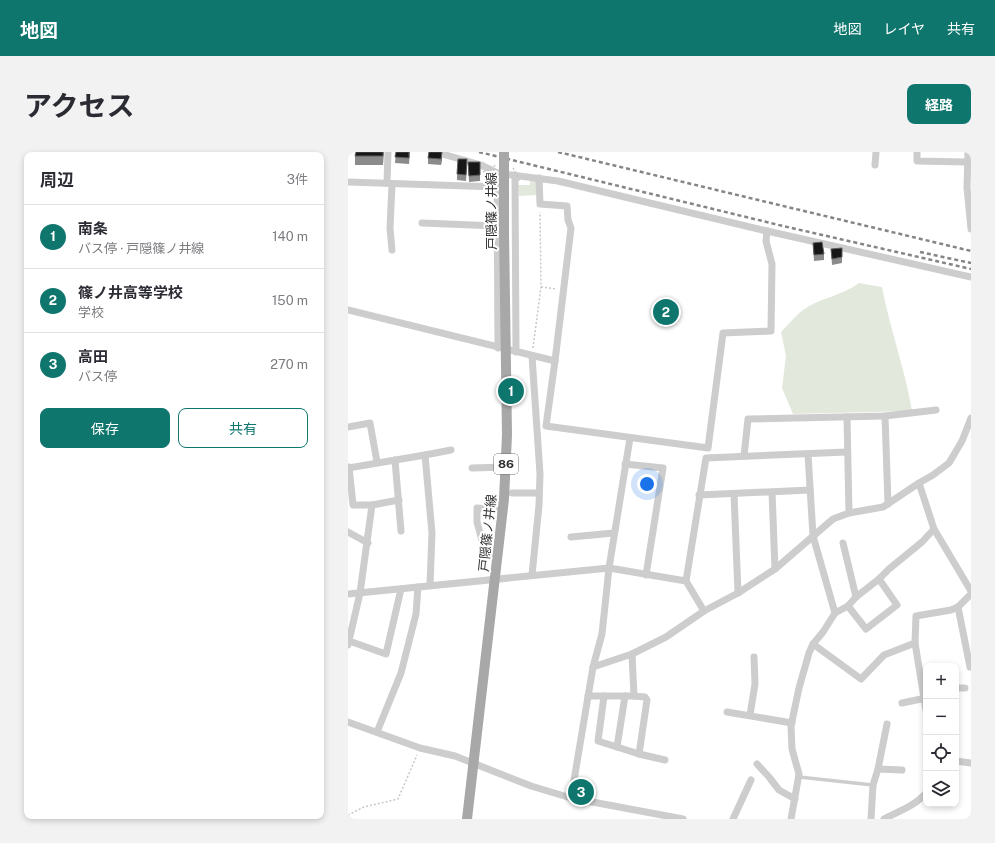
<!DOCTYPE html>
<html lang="ja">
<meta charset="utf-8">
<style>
:root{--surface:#fff;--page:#f2f2f3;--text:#2b2b33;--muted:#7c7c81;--line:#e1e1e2;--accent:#0f766e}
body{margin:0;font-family:"Public Sans","Noto Sans JP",sans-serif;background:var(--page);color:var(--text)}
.controls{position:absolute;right:12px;bottom:12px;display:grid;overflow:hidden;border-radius:8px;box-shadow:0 2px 6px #0003}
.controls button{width:36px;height:36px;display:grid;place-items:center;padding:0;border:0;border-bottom:1px solid var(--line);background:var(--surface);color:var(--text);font:20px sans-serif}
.you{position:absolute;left:299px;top:332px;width:14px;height:14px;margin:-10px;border:3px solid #fff;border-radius:50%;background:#1a73e8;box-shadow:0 0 0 6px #1a73e833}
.badge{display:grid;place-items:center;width:26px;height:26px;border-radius:50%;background:var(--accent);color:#fff;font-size:13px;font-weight:700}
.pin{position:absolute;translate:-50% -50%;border:2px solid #fff;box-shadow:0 1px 4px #0006}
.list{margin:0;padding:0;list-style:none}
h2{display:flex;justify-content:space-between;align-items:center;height:52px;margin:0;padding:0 16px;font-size:17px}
h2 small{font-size:13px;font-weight:400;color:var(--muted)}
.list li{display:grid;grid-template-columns:26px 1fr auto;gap:12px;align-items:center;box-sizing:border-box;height:64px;padding:0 16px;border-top:1px solid var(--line)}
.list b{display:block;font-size:15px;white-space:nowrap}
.list p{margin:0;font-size:13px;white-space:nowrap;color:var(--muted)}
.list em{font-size:13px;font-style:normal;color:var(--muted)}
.actions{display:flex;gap:8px;padding:12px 16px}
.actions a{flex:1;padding:9px 0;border:1px solid var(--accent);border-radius:8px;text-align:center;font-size:14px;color:var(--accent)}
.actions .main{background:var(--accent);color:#fff}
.icon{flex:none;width:22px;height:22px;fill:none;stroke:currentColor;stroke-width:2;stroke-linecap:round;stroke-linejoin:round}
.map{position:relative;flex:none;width:623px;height:667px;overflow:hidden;border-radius:8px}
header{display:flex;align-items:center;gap:24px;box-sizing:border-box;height:56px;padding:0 20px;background:var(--accent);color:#fff}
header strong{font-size:19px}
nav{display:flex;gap:22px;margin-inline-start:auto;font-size:14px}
.intro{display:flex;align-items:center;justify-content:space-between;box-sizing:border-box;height:96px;padding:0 24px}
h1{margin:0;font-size:28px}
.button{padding:10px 18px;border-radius:8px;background:var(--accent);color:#fff;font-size:14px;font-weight:700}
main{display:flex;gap:24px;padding:0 24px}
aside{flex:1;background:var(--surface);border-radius:8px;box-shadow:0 2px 6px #0003}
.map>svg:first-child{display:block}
</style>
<header>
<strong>地図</strong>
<nav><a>地図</a><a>レイヤ</a><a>共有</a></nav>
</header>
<div class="intro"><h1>アクセス</h1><a class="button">経路</a></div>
<main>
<aside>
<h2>周辺<small>3件</small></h2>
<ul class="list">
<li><span class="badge">1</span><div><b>南条</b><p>バス停 · 戸隠篠ノ井線</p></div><em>140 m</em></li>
<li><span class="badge">2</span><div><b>篠ノ井高等学校</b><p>学校</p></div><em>150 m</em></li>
<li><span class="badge">3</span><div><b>高田</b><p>バス停</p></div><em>270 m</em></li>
</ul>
<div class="actions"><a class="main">保存</a><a>共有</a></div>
</aside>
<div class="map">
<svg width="623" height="667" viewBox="0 0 623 667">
<rect width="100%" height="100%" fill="#fff"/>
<g fill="#e3e8dc">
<path d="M182,28h4l3,2v13l-18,1 -1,-11h12z"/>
<path d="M511,131l23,4c8,42 23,82 30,124l-119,3 -11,-26 4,-32 -5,-24c7,-7 14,-16 22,-22 16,-12 39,-14 56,-27z"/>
</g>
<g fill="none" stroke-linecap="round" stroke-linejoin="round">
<g stroke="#c7c7c7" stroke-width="1.5" stroke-dasharray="2 2" stroke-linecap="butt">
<path d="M193,135l16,2"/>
<path d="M185,196l8,-61 -1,-75"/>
<path d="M0,663l16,-8 34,-8 19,-44"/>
</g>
<path stroke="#cdcdcd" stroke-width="3.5" d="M451,625l74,8"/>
<g stroke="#cdcdcd" stroke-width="7">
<path d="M87,0l46,13 16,8 61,8 209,50 204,46"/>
<path d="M569,0v9l50,1"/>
<path d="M620,0l-1,36 4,41"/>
<path d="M527,13l1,-13"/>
<path d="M149,21l1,175"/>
<path d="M167,23l1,177"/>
<path d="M191,26l1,26 27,2 1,14 3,8 -16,133"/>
<path d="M0,30l149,5"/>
<path d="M39,31l1,-31"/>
<path d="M74,71l75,3"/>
<path d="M44,98l-2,-22 2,-44"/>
<path d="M0,158l207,51 -9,65 162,22 15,-115 48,-2 1,-67 -6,-23 1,-10"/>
<path d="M537,264l3,88"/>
<path d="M499,265l2,96"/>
<path d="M0,275l22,-4 7,39"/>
<path d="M460,302l5,82 22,77"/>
<path d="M77,303l26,-5"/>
<path d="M396,304l4,-37 137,-3 51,-6"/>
<path d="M47,308l6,71"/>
<path d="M277,312l38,4 -17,107"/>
<path d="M1,315l4,38h19l27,-5"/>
<path d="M0,316l77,-13 7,78 -2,52"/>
<path d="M124,316l34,-1"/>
<path d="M571,331l15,46 37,62"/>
<path d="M424,340l3,77"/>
<path d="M164,341h27"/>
<path d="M386,342l4,99"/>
<path d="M351,343l111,-5"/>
<path d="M148,358l-19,-2v14l8,30 14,2"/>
<path d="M0,380l20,11"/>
<path d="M223,385l43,-4"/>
<path d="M495,391l13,54"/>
<path d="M184,423l7,-70 1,-31 -8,-118"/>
<path d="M338,429l20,-123 141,-6"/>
<path d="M0,442l261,-26 77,13 18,30"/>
<path d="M500,454l18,23 31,-24 -18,-26"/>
<path d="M610,455l12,60"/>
<path d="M1,489l37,13 15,-65"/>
<path d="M465,492l48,35 23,-24 31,-12"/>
<path d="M0,493l12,-52 12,-88"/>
<path d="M284,502l2,42h-30l-6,45 41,13 26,6"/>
<path d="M245,515l39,-13 34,-17 38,-26 34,-18 37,-24 58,-50 16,-6 34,-6 36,-24 14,-8 16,-12 13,-22 9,-23"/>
<path d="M608,536h9"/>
<path d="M240,544h16"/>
<path d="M286,544l11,1 2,3 -8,54"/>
<path d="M554,551l24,-5"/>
<path d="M578,558l-11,-67 1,-27 35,-6 7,-3 13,-13"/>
<path d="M379,560l65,11"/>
<path d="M402,563l5,-31 -1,-27"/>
<path d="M0,570l72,26 35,8 76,30 40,12 112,21"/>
<path d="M29,580l24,-59 15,-59 2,-27"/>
<path d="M269,595l8,-51"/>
<path d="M608,609l15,2"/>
<path d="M409,612l12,13 10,13 16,9"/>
<path d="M530,617l24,1"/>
<path d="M223,646l22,-131 9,-33 7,-66 21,-130"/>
<path d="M385,667l18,-39"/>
<path d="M443,667l8,-45 -7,-25 -1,-23 8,-38 10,-35 4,-9 10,-12 12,-19 13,-7 8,-9 23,-18 10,-10 33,-27 12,-13"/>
<path d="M523,667l2,-34 5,-16 9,-45"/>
<path d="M536,667c15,-8 31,-13 42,-26"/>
</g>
<path stroke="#a8a8a8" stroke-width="10" d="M119,667l37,-320 3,-64 -3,-203"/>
<g stroke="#858585" stroke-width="2.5" stroke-dasharray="4 3" stroke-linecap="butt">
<path d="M131,0l304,74 188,43"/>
<path d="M210,0l413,99"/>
<path d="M572,100l51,11"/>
</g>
<g stroke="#c7c7c7" stroke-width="1.5" stroke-dasharray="2 2" stroke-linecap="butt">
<path d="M165,16l7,13"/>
<path d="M135,20l13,-7"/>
</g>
<path stroke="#a8a8a8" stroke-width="10" d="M156,0v80"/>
</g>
<g fill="#8b8b8b">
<path d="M36,0l-1,13h-28v-9z"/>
<path d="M48,0h14l-1,12 -14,-1z"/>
<path d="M94,5l-1,8 -13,-1v-6z"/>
<path d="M120,10h12v19l-11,1z"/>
<path d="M119,13l-1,16 -9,-1v-6z"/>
<path d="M465,91l11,11v6l-10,1z"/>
<path d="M483,97l11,8v6l-10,2z"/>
</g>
<path fill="#5d5d5d" d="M94,0v5l-1,8v-6z"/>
<g fill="#171717" stroke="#5d5d5d">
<path d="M8,0h27v4h-28z"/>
<path d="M48,0h13v6l-14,-1z"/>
<path d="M81,0h13l-1,7 -13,-1z"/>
<path d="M110,7h9l-1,16 -9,-1z"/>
<path d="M120,10h12v13l-11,1z"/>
<path d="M474,90l2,12 -10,1 -1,-12z"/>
<path d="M494,96v9l-10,2 -1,-10z"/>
</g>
<g text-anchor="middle" stroke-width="4" stroke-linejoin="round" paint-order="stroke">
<rect fill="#fff" stroke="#6e6e6e" stroke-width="1" x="146" y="302" width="24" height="20" rx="3"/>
<g font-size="12" font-weight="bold" fill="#303030">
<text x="158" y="316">86</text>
</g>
<g font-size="13" fill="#303030" stroke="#fff">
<text transform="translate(143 59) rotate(-90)" y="5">戸隠篠ノ井線</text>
<text transform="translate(139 381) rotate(-84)" y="5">戸隠篠ノ井線</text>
</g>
</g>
</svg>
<div class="controls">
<button>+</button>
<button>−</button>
<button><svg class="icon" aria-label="locate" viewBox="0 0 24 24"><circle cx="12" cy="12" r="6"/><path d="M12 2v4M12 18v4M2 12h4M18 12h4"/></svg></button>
<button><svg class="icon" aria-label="layers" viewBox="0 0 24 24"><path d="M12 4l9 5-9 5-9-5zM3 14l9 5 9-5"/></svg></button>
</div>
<div class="you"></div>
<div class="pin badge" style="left:163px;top:239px">1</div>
<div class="pin badge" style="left:318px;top:160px">2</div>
<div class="pin badge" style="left:233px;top:640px">3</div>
</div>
</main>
